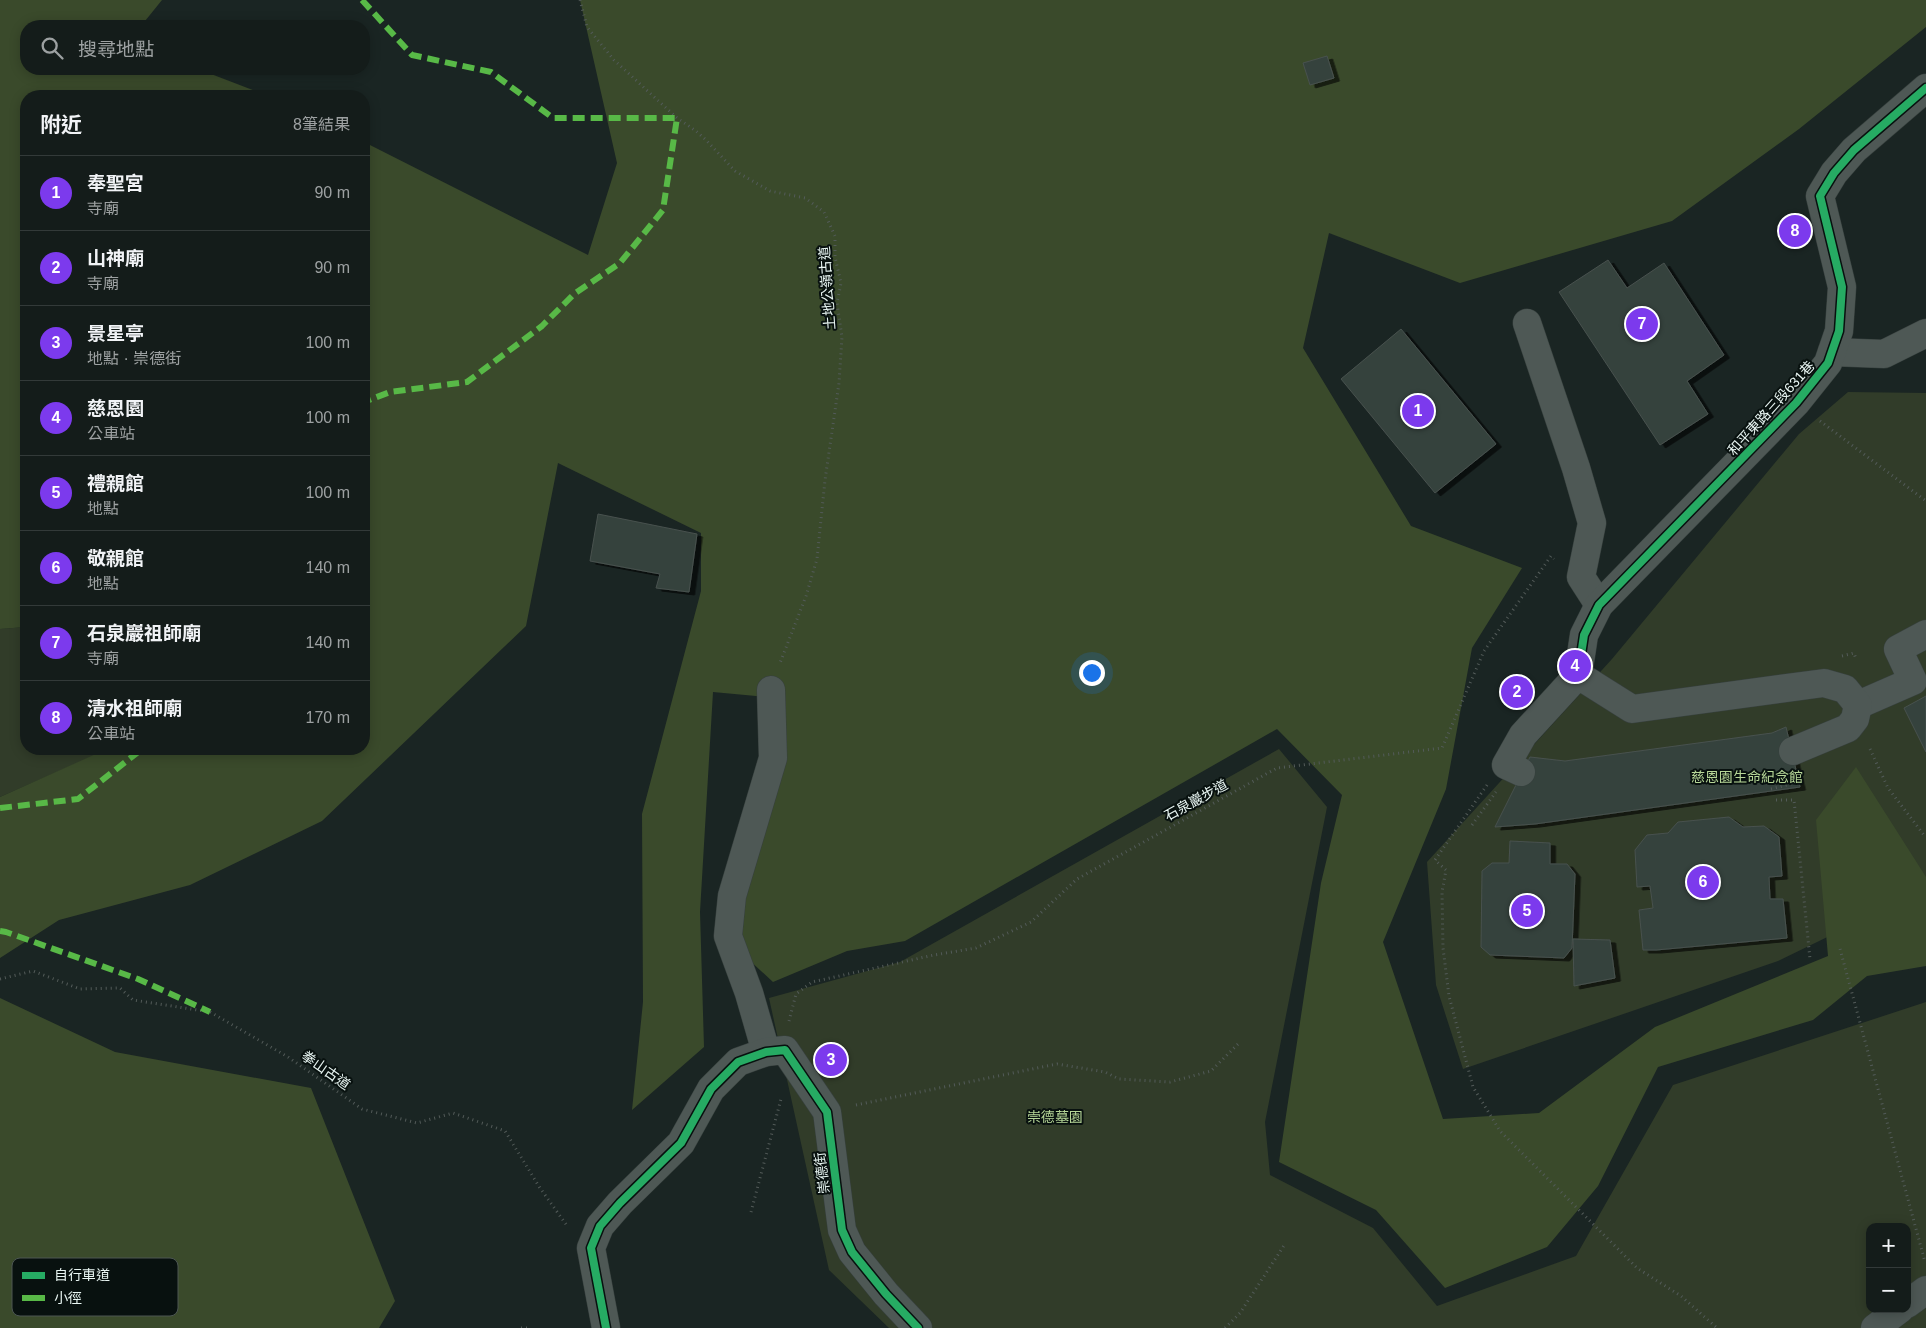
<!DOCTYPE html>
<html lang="zh-TW">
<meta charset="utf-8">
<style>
:root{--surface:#141c1a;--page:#1d2523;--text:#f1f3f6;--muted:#9da1a2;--line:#333a39;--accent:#7c3aed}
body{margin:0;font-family:Arial,"Noto Sans TC",sans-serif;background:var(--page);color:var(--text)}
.controls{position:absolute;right:15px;bottom:15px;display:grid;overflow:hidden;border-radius:10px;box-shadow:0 2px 12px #0003}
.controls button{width:45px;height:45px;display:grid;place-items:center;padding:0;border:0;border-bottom:1px solid var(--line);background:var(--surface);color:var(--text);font:25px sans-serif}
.you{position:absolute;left:1091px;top:672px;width:18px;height:18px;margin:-12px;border:4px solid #fff;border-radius:50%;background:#1a73e8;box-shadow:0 0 0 8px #1a73e833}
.badge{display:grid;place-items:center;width:32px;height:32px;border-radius:50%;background:var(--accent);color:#fff;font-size:16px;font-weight:700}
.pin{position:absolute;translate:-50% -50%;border:2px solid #fff;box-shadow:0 1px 5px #0006}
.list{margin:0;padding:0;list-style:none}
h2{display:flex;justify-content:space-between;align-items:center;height:65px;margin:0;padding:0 20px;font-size:21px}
h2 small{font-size:16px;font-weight:400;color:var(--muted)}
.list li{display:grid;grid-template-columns:32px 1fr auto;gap:15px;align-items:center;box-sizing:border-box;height:75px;padding:0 20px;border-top:1px solid var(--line)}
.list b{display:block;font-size:19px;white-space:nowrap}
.list p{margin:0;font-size:16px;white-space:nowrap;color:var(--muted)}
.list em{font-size:16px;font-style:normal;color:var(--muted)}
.icon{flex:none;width:28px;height:28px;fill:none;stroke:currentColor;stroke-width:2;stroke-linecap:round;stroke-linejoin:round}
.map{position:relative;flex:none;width:1926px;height:1328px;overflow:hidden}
.search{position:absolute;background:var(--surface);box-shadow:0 2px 12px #0003;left:20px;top:20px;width:350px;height:55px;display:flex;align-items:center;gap:12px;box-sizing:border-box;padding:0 18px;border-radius:20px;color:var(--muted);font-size:19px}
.panel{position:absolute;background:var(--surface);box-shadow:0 2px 12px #0003;left:20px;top:90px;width:350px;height:665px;border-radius:20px}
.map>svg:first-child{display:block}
</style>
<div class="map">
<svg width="1926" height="1328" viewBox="0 0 1926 1328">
<defs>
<filter id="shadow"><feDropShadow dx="5.5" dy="3" stdDeviation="0" flood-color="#0009"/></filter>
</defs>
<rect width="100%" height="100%" fill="#1a2523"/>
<g fill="#313c29" fill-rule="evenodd">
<path d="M1848,392l78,1v496l-148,72 -315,108 -27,-84 -9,-123 185,-203 187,-225z"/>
<path d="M26,627v122l81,1 -107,47v-168z"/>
<path d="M1279,749l48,58 -62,315 5,53 103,53 64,78 139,-50 97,-171 253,-83v326h-1037l-60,-58 -60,-272 131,-36zM1870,1227h37v82h-37z"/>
</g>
<g fill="#3a4a2b">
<path d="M0,0h162l-21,26h-115v43h172l70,27h-242v531l-26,2z"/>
<path d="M580,0h1346v27l-127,102 -127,92 -212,62 -131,-50 -26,115 108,178 111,42 -50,80 -26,141 -63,153 60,177 96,-6 116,-86 173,-71 -12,-136 40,-53 70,110v89l-59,10 -54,44 -155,47 -60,119 -51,61 -102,41 -69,-78 -97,-48 42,-279 21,-88 -65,-66 -372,212 -58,10 -74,31 -39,-36 44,-248 -65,-6 -13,220 4,135 -72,63 11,-108 -1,-188 59,-223v-58l-143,-70 -32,163 -204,195 -132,64 -131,35 -59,38v-161l107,-48h257v-607l224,113 29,-92z"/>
<path d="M0,998l115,54 196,36 84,213 -16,27h-379z"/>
</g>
<g fill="#35423d" stroke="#48514e" filter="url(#shadow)">
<path d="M1327,56l7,22 -24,7 -7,-22z"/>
<path d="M1608,260l19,28 37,-25 60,92 -37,26 21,33 -48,31 -101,-153z"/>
<path d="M1401,329l95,115 -61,49 -94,-114z"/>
<path d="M598,514l99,20 -8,58 -33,-4 4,-14 -70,-13z"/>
<path d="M1926,696v56l-22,-44z"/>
<path d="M1786,727l14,60 -265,37 -40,3 35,-70 35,4 207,-28z"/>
<path d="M1729,817l14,10 21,-1 15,11 3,39 -13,1 1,22h13l4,39 -131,12h-13l-4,-40 14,-2 -3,-22 -13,1 -2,-37 12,-15 21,-2 10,-11z"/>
<path d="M1510,841l40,2v21h17l8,10 -3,74 -8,10 -74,-3 -9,-8 1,-76 10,-8h17z"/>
<path d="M1573,939l37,1 5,38 -41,8z"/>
<path d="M826,1052h10l5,9 -6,8h-10l-4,-9z"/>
</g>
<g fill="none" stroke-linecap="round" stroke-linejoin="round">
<defs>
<g id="minor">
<path d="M1527,323l49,145 16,55 -11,54 18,28"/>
<path d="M1832,352l52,2 42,-21"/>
<path d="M1578,675l6,-40 15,-30 197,-202 32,-40 11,-32 3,-44 -22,-91 14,-23 20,-23 72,-62"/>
<path d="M1858,705l55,-24 -15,-32 28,-15"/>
<path d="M1521,772l-15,-7 17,-30 55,-60 54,34 192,-26 21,6 13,16 -3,14 -7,9 -55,23"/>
<path d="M766,1052l-17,-59 -21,-57 4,-40 41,-138 -2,-68"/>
<path d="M1907,1304l19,-14"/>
<path d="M606,1328l-15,-80 9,-22 20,-23 61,-60 30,-54 27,-27 28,-10 19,-2 42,62 15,118 10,22 34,42 32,34"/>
<path d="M1875,1328l25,-19"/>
</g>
</defs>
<use href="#minor" stroke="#37403e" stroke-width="29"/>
<g stroke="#535b59" stroke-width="3" stroke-dasharray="1 4" stroke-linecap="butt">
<path d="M580,0l7,27 27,33 63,58 19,13 10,9 29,31 35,20 35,7 19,14 11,24v21l6,26 -4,20 5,34 -3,46 -14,97 -8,79 -11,37 -26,67"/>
<path d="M1820,421l106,80"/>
<path d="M1842,656l12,-3 2,6"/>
<path d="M1870,749l18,39 36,47"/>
<path d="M1771,782l11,-3"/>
<path d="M1487,785l-52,75 11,10 -4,22 1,56 6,48 24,91 27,44 137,137 44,28 36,32"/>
<path d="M1771,789l28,-7"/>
<path d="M1776,800h18l16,159"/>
<path d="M1472,825l24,-33"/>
<path d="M1840,949l85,313"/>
<path d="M0,979l33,-8 47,18 40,-1 13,12 77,12 78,45 74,52 55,14 36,-10 52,18 35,57 28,39"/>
<path d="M789,1021l7,-27 16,-12 122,-27 42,-7 55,-26 46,-43 200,-111 165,-20 42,-97 67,-95 3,3"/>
<path d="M856,1105l201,-41 48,8 14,7 51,3 41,-11 29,-29"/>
<path d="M751,1212l30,-113"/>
<path d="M521,1328h9"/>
<path d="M1225,1328l15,-15 45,-69"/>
</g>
<use href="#minor" stroke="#4e5855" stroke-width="28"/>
<g stroke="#58b947" stroke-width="6" stroke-dasharray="12 6" stroke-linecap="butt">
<path d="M362,0l50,55 79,17 62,46h124l-14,92 -43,53 -46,31 -32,32 -75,56 -77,10 -26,10"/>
<path d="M0,808l78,-9 64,-50"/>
<path d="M0,931l6,1 132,47 72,33"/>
</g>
<defs>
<g id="cycleway">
<path d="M1578,675l6,-40 15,-30 197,-202 32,-40 11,-32 3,-44 -22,-91 14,-23 20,-23 72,-62"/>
<path d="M606,1328l-15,-80 9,-22 20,-23 61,-60 30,-54 27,-27 28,-10 19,-2 42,62 15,118 10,22 34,42 32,34"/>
</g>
</defs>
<use href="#cycleway" stroke="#08110f" stroke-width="11"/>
<use href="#cycleway" stroke="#26ab63" stroke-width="8"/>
</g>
<g text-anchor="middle" stroke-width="4" stroke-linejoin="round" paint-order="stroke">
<g font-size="14" fill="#e9f6f3" stroke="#08110f">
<text transform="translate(827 288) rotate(-94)" y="5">土地公嶺古道</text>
<text transform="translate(1771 408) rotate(-48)" y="5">和平東路三段631巷</text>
<text transform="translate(1196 800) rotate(-29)" y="5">石泉巖步道</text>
<text transform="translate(326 1070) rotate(35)" y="5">拳山古道</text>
<text transform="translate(822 1173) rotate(-97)" y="5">崇德街</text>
</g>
<g font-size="14" fill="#b7d798" stroke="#08110f">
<text x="1747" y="782">慈恩園生命紀念館</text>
<text x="1055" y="1122">崇德墓園</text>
</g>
</g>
<rect x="12" y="1258" width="166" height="58" rx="8" fill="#08110f" stroke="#4c5653" stroke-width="1"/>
<rect x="22" y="1272" width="23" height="7" fill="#26ab63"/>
<rect x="22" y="1295" width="23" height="6" fill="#58b947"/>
<g font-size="14" fill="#e9f6f3">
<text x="54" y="1280">自行車道</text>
<text x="54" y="1303">小徑</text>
</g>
</svg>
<div class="controls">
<button>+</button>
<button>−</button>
</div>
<div class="you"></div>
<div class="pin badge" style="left:1418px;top:411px">1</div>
<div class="pin badge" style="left:1517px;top:692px">2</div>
<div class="pin badge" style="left:831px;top:1060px">3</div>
<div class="pin badge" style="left:1575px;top:666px">4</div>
<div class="pin badge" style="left:1527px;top:911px">5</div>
<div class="pin badge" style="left:1703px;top:882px">6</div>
<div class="pin badge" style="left:1642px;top:324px">7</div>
<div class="pin badge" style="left:1795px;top:231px">8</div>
<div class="search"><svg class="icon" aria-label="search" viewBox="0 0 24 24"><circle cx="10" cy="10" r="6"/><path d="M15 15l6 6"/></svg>搜尋地點</div>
<section class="panel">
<h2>附近<small>8筆結果</small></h2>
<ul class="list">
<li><span class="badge">1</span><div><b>奉聖宮</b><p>寺廟</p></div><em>90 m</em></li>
<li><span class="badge">2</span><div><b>山神廟</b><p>寺廟</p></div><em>90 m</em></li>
<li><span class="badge">3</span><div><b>景星亭</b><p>地點 · 崇德街</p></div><em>100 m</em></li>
<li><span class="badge">4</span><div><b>慈恩園</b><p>公車站</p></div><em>100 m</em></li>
<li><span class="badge">5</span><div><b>禮親館</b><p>地點</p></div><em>100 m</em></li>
<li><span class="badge">6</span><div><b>敬親館</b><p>地點</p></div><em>140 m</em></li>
<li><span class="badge">7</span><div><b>石泉巖祖師廟</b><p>寺廟</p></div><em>140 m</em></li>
<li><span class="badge">8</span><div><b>清水祖師廟</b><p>公車站</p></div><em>170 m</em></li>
</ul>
</section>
</div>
